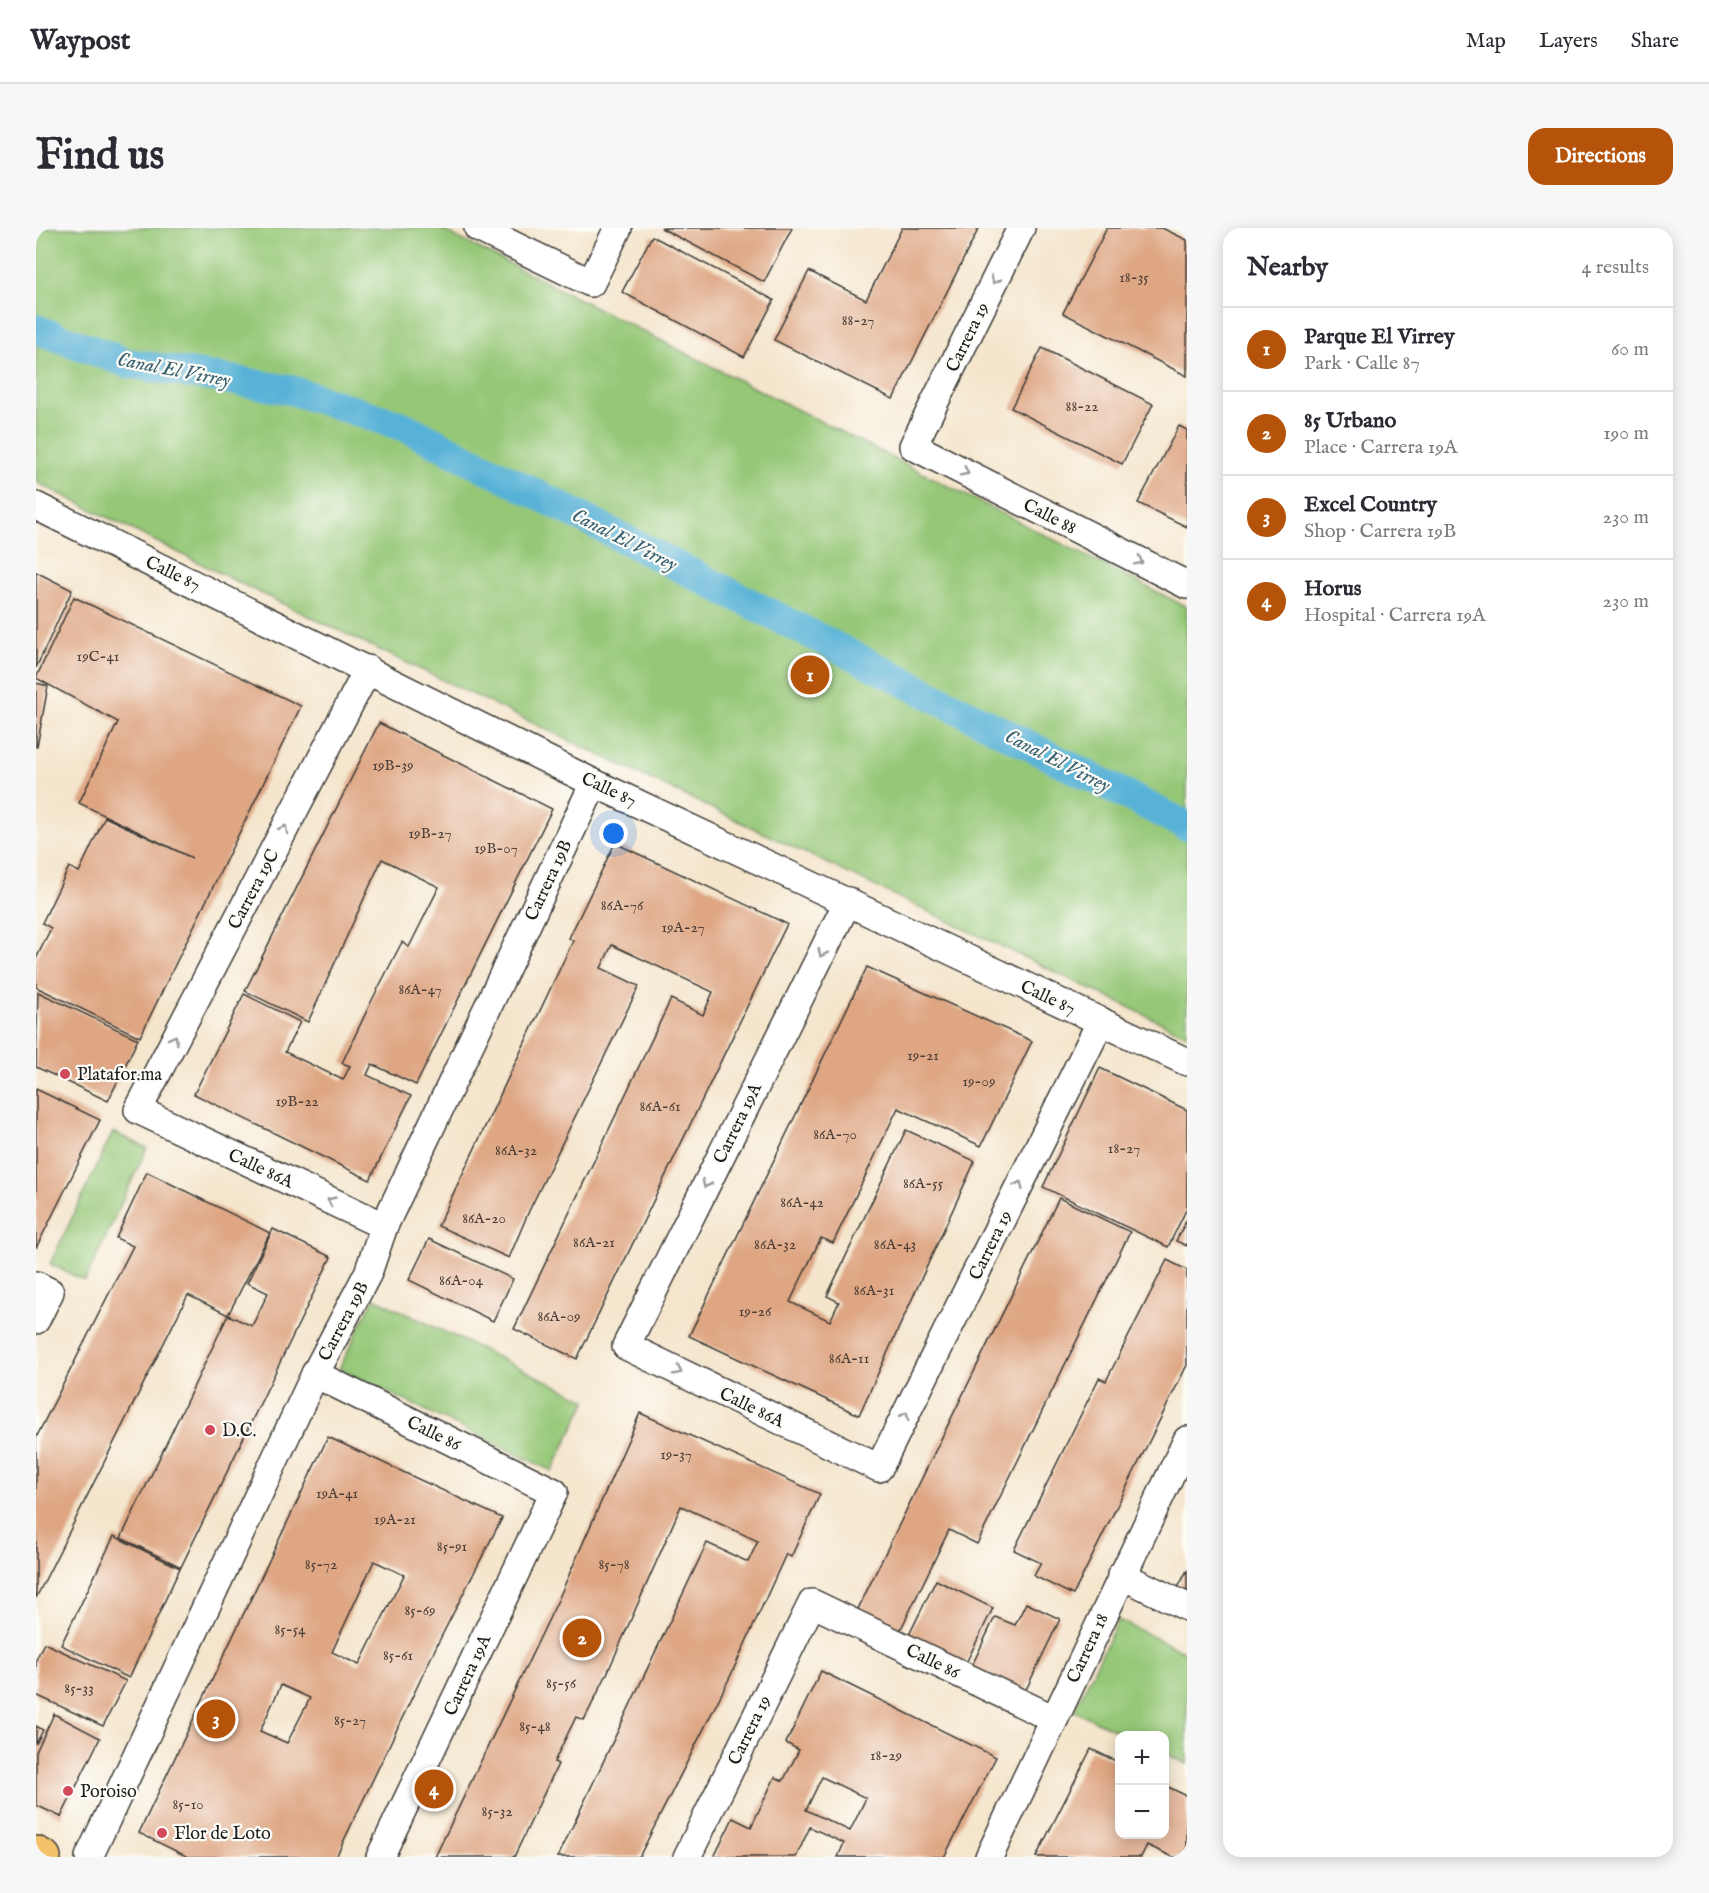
<!DOCTYPE html>
<meta charset="utf-8">
<style>
:root{--surface:#fff;--page:#f7f7f7;--text:#2b2b33;--muted:#7c7c81;--line:#e1e1e2;--accent:#b45309}
body{margin:0;font-family:"IM FELL English",serif;background:var(--page);color:var(--text)}
.controls{position:absolute;right:18px;bottom:18px;display:grid;overflow:hidden;border-radius:12px;box-shadow:0 3px 15px #0003}
.controls button{width:54px;height:54px;display:grid;place-items:center;padding:0;border:0;border-bottom:2px solid var(--line);background:var(--surface);color:var(--text);font:30px sans-serif}
.you{position:absolute;left:578px;top:606px;width:21px;height:21px;margin:-15px;border:4px solid #fff;border-radius:50%;background:#1a73e8;box-shadow:0 0 0 9px #1a73e833}
.badge{display:grid;place-items:center;width:39px;height:39px;border-radius:50%;background:var(--accent);color:#fff;font-size:20px;font-weight:700}
.pin{position:absolute;translate:-50% -50%;border:3px solid #fff;box-shadow:0 2px 6px #0006}
.list{margin:0;padding:0;list-style:none}
h2{display:flex;justify-content:space-between;align-items:center;height:78px;margin:0;padding:0 24px;font-size:26px}
h2 small{font-size:20px;font-weight:400;color:var(--muted)}
.list li{display:grid;grid-template-columns:39px 1fr auto;gap:18px;align-items:center;box-sizing:border-box;height:84px;padding:0 24px;border-top:2px solid var(--line)}
.list b{display:block;font-size:22px;white-space:nowrap}
.list p{margin:0;font-size:20px;white-space:nowrap;color:var(--muted)}
.list em{font-size:20px;font-style:normal;color:var(--muted)}
.map{position:relative;flex:none;width:1151px;height:1629px;overflow:hidden;border-radius:18px}
header{display:flex;align-items:center;gap:36px;box-sizing:border-box;height:84px;padding:0 30px;background:var(--surface);border-bottom:2px solid var(--line)}
header strong{font-size:28px}
nav{display:flex;gap:33px;margin-inline-start:auto;font-size:21px}
.intro{display:flex;align-items:center;justify-content:space-between;box-sizing:border-box;height:144px;padding:0 36px}
h1{margin:0;font-size:42px}
.button{padding:15px 27px;border-radius:18px;background:var(--accent);color:#fff;font-size:21px;font-weight:700}
main{display:flex;gap:36px;padding:0 36px}
aside{flex:1;background:var(--surface);border-radius:18px;box-shadow:0 3px 15px #0003}
.map>svg:first-child{display:block}
</style>
<header>
<strong>Waypost</strong>
<nav><a>Map</a><a>Layers</a><a>Share</a></nav>
</header>
<div class="intro"><h1>Find us</h1><a class="button">Directions</a></div>
<main>
<div class="map">
<svg width="1151" height="1629" viewBox="0 0 1151 1629">
<rect width="100%" height="100%" fill="#fdfcf7"/>
<filter id="ink" filterUnits="userSpaceOnUse"><feTurbulence type="fractalNoise" baseFrequency=".0167" numOctaves="2"/><feDisplacementMap in="SourceGraphic" scale="12" xChannelSelector="R" yChannelSelector="G"/><feConvolveMatrix kernelMatrix="1 2 1 2 8 2 1 2 1" color-interpolation-filters="sRGB"/></filter>
<filter id="wash" filterUnits="userSpaceOnUse"><feTurbulence type="fractalNoise" baseFrequency=".008" numOctaves="4" result="noise"/><feDisplacementMap in="SourceGraphic" scale="24" xChannelSelector="R" yChannelSelector="G"/><feGaussianBlur stdDeviation="1.35" result="paint"/><feColorMatrix in="noise" values="0 0 0 0 0 0 0 0 0 0 0 0 0 0 0 0 0 1.4 0 .05"/><feComposite in="paint" operator="in"/></filter>
<g filter="url(#wash)">
<rect width="100%" height="100%" fill="#f4e5cc"/>
<g fill="#95c777" stroke="#58724a" stroke-width="1.5">
<path d="M0,0h403l748,379v428l-931,-444 -220,-109z"/>
<path d="M77,904l34,16 -62,133 -35,-17z"/>
<path d="M338,1070l213,102 -35,71 -213,-102z"/>
<path d="M1082,1392l69,33v111l-22,-11 -1,-17 -37,-1 -53,-24z"/>
</g>
<g fill="none" stroke-linecap="round" stroke-linejoin="round">
<path stroke="#59b2d7" stroke-width="30" d="M0,101l91,34 164,27 114,37 782,399"/>
</g>
<g id="blocks">
<g fill="#dea683" fill-rule="evenodd">
<path d="M625,0h131l-28,54z"/>
<path d="M866,0h77l-86,171 -119,-59 35,-69 57,29z"/>
<path d="M1071,0h55l25,12v136l-124,-63z"/>
<path d="M616,8l122,64 -30,57 -122,-65z"/>
<path d="M1006,120l111,56 -31,60 -111,-56z"/>
<path d="M1143,198l8,4v97l-49,-24z"/>
<path d="M0,344l36,18 -36,78z"/>
<path d="M38,369l227,109 -161,331 -104,-50v-28l15,-31 -9,-5 27,-56 10,5 26,-55 87,41 -113,-55 39,-81 -82,-44z"/>
<path d="M0,455l12,3 -11,61h-1z"/>
<path d="M343,495l173,86 -136,276 -44,-21 -5,11 44,21 -41,84 -176,-86 50,-100 56,28 -15,30 58,28 7,-14 -8,-3 29,-61 31,-60 7,5 30,-60 -57,-28 -74,163 -63,-31z"/>
<path d="M579,615l172,81 -210,435 -63,-30 157,-330 32,16 10,-23 -101,-47 -11,23 38,18 -110,225 -20,47 -71,-32 135,-285 -4,-3z"/>
<path d="M831,739l165,74 -51,105 -83,-38 -65,135 -12,-5 -21,43 -10,21 40,19 9,-19 -12,-6 79,-166 69,31 -116,254 -170,-79z"/>
<path d="M2,764l100,47 -30,62 -72,-34z"/>
<path d="M1064,840l87,42v98l-19,39 -125,-60z"/>
<path d="M0,861l64,31 -64,128z"/>
<path d="M111,944l123,61 -42,82 -40,-20 -152,303v-160l97,-192 -17,-8z"/>
<path d="M1023,970l71,34 -153,312 -28,-14 -52,107 -43,-20z"/>
<path d="M1151,991v27l-11,-5z"/>
<path d="M237,1001l58,28 -150,310 -60,-29 107,-223 24,11 16,-33 -21,-10z"/>
<path d="M393,1011l84,40 -20,42 -84,-41z"/>
<path d="M1131,1032l20,10v95l-114,230 -39,-19 7,-13 -27,-13 85,-172 7,3z"/>
<path d="M604,1185l180,81 -29,63 -5,-3 -56,123 -91,180h-81l149,-314 41,19 10,-21 -77,-35 -75,170 -22,44 -8,-3 -22,45 4,2 -44,93h-79l123,-257z"/>
<path d="M292,1209l174,81 -65,127 -101,212h-148l-49,-24zM338,1333l30,14 -45,90 -27,-13zM245,1457l29,13 -23,45 -27,-12z"/>
<path d="M78,1308l66,32 -51,110 -68,-33z"/>
<path d="M1151,1342v22l-9,-4z"/>
<path d="M900,1352l57,28 -29,59 -57,-28z"/>
<path d="M990,1375l34,16 -39,81 -53,-26 27,-57 20,8z"/>
<path d="M8,1415l82,38 -23,45 -67,-31v-35z"/>
<path d="M785,1443l175,86 -52,100h-106l6,-14 -34,-16 -14,30h-82l19,-39 18,9 24,-50 8,4 16,-31 -13,-7zM786,1549l44,21 -16,33 -44,-21z"/>
<path d="M18,1486l46,24 -39,79 -25,-12v-53z"/>
<path d="M0,1498l7,4 -7,14z"/>
<path d="M1055,1521l29,14v71h44v-49l23,11v61h-14l-26,-12 -6,12h-105z"/>
</g>
</g>
</g>
<g filter="url(#ink)">
<use href="#blocks" fill-opacity="0" stroke="#3c3a36" stroke-width="1.5"/>
<g fill="none" stroke-linecap="round" stroke-linejoin="round">
<defs>
<g id="minor">
<path d="M442,0l113,55 27,-55"/>
<path d="M985,0l-108,218 274,139"/>
<path d="M0,278l558,277 593,279"/>
<path d="M332,441l-230,441 246,116"/>
<path d="M812,673l-222,445 253,122 222,-447"/>
<path d="M0,1057l14,7 -14,28"/>
<path d="M279,1146l239,118 -174,365"/>
<path d="M1085,1347l66,32"/>
<path d="M53,1629l226,-483 53,-101 16,-47 210,-443"/>
<path d="M651,1629l125,-254 242,116"/>
<path d="M953,1629l198,-417"/>
</g>
<path id="major" d="M0,1625l8,4"/>
</defs>
<use href="#minor" stroke="#3c3a36" stroke-width="30"/>
<use href="#major" stroke="#3c3a36" stroke-width="36"/>
<use href="#minor" stroke="#fff" stroke-width="27"/>
<use href="#major" stroke="#f3c26a" stroke-width="33"/>
</g>
<defs><path id="oneway-chevron" d="M-2-3.5L2.5 0L-2 3.5" fill="none" stroke-width="1.6" stroke-linecap="round" stroke-linejoin="round" transform="scale(1.5)"/></defs>
<g stroke="#999">
<use href="#oneway-chevron" transform="translate(959 52) rotate(116)"/>
<use href="#oneway-chevron" transform="translate(929 244) rotate(27)"/>
<use href="#oneway-chevron" transform="translate(1103 333) rotate(27)"/>
<use href="#oneway-chevron" transform="translate(248 601) rotate(-62)"/>
<use href="#oneway-chevron" transform="translate(786 725) rotate(116)"/>
<use href="#oneway-chevron" transform="translate(138 811) rotate(-62)"/>
<use href="#oneway-chevron" transform="translate(670 956) rotate(116)"/>
<use href="#oneway-chevron" transform="translate(983 957) rotate(-64)"/>
<use href="#oneway-chevron" transform="translate(295 973) rotate(-155)"/>
<use href="#oneway-chevron" transform="translate(642 1143) rotate(26)"/>
<use href="#oneway-chevron" transform="translate(869 1188) rotate(-64)"/>
</g>
</g>
<g fill="#d1495b" stroke="#fdfcf7" stroke-width="2">
<circle cx="29" cy="846" r="6"/>
<circle cx="174" cy="1202" r="6"/>
<circle cx="32" cy="1563" r="6"/>
<circle cx="126" cy="1605" r="6"/>
</g>
<g text-anchor="middle" stroke-width="4.5" stroke-linejoin="round" paint-order="stroke">
<g font-size="15" fill="#4c3e36">
<text x="1098" y="54">18-35</text>
<text x="822" y="97">88-27</text>
<text x="1046" y="183">88-22</text>
<text x="62" y="433">19C-41</text>
<text x="357" y="542">19B-39</text>
<text x="394" y="610">19B-27</text>
<text x="460" y="625">19B-07</text>
<text x="586" y="682">86A-76</text>
<text x="647" y="704">19A-27</text>
<text x="384" y="766">86A-47</text>
<text x="887" y="832">19-21</text>
<text x="943" y="858">19-09</text>
<text x="261" y="878">19B-22</text>
<text x="624" y="883">86A-61</text>
<text x="799" y="911">86A-70</text>
<text x="1088" y="925">18-27</text>
<text x="480" y="927">86A-32</text>
<text x="887" y="960">86A-55</text>
<text x="766" y="979">86A-42</text>
<text x="448" y="995">86A-20</text>
<text x="558" y="1019">86A-21</text>
<text x="739" y="1021">86A-32</text>
<text x="859" y="1021">86A-43</text>
<text x="425" y="1057">86A-04</text>
<text x="838" y="1067">86A-31</text>
<text x="719" y="1088">19-26</text>
<text x="523" y="1093">86A-09</text>
<text x="813" y="1135">86A-11</text>
<text x="640" y="1231">19-37</text>
<text x="301" y="1270">19A-41</text>
<text x="359" y="1296">19A-21</text>
<text x="416" y="1323">85-91</text>
<text x="285" y="1341">85-72</text>
<text x="578" y="1341">85-78</text>
<text x="384" y="1387">85-69</text>
<text x="254" y="1406">85-54</text>
<text x="362" y="1432">85-61</text>
<text x="525" y="1460">85-56</text>
<text x="43" y="1465">85-33</text>
<text x="314" y="1497">85-27</text>
<text x="499" y="1503">85-48</text>
<text x="850" y="1532">18-29</text>
<text x="152" y="1581">85-10</text>
<text x="461" y="1588">85-32</text>
</g>
<g font-size="18" fill="#1c1c1c" stroke="#fdfcf7">
<text transform="translate(931 109) rotate(-64)" y="6">Carrera 19</text>
<text transform="translate(1014 288) rotate(27)" y="6">Calle 88</text>
<text transform="translate(137 345) rotate(26)" y="6">Calle 87</text>
<text transform="translate(573 561) rotate(25)" y="6">Calle 87</text>
<text transform="translate(512 652) rotate(-65)" y="6">Carrera 19B</text>
<text transform="translate(217 661) rotate(-62)" y="6">Carrera 19C</text>
<text transform="translate(1012 769) rotate(25)" y="6">Calle 87</text>
<text transform="translate(701 895) rotate(-64)" y="6">Carrera 19A</text>
<text transform="translate(225 940) rotate(25)" y="6">Calle 86A</text>
<text transform="translate(954 1017) rotate(-64)" y="6">Carrera 19</text>
<text transform="translate(307 1093) rotate(-62)" y="6">Carrera 19B</text>
<text transform="translate(716 1179) rotate(26)" y="6">Calle 86A</text>
<text transform="translate(398 1205) rotate(26)" y="6">Calle 86</text>
<text transform="translate(1051 1420) rotate(-65)" y="6">Carrera 18</text>
<text transform="translate(897 1433) rotate(26)" y="6">Calle 86</text>
<text transform="translate(431 1447) rotate(-65)" y="6">Carrera 19A</text>
<text transform="translate(713 1502) rotate(-64)" y="6">Carrera 19</text>
</g>
<g font-size="18" fill="#1c1c1c" stroke="#fdfcf7" text-anchor="start">
<text x="41" y="852">Platafor.ma</text>
<text x="186" y="1208">D.C.</text>
<text x="44" y="1569">Poroiso</text>
<text x="138" y="1611">Flor de Loto</text>
</g>
<g font-size="20" font-style="italic" fill="#376070" stroke="#fdfcf7">
<text transform="translate(138 141) rotate(11)" y="7">Canal El Virrey</text>
<text transform="translate(589 311) rotate(27)" y="7">Canal El Virrey</text>
<text transform="translate(1022 532) rotate(27)" y="7">Canal El Virrey</text>
</g>
</g>
</svg>
<div class="controls">
<button>+</button>
<button>−</button>
</div>
<div class="you"></div>
<div class="pin badge" style="left:774px;top:447px">1</div>
<div class="pin badge" style="left:546px;top:1410px">2</div>
<div class="pin badge" style="left:180px;top:1491px">3</div>
<div class="pin badge" style="left:398px;top:1561px">4</div>
</div>
<aside>
<h2>Nearby<small>4 results</small></h2>
<ul class="list">
<li><span class="badge">1</span><div><b>Parque El Virrey</b><p>Park · Calle 87</p></div><em>60 m</em></li>
<li><span class="badge">2</span><div><b>85 Urbano</b><p>Place · Carrera 19A</p></div><em>190 m</em></li>
<li><span class="badge">3</span><div><b>Excel Country</b><p>Shop · Carrera 19B</p></div><em>230 m</em></li>
<li><span class="badge">4</span><div><b>Horus</b><p>Hospital · Carrera 19A</p></div><em>230 m</em></li>
</ul>
</aside>
</main>
